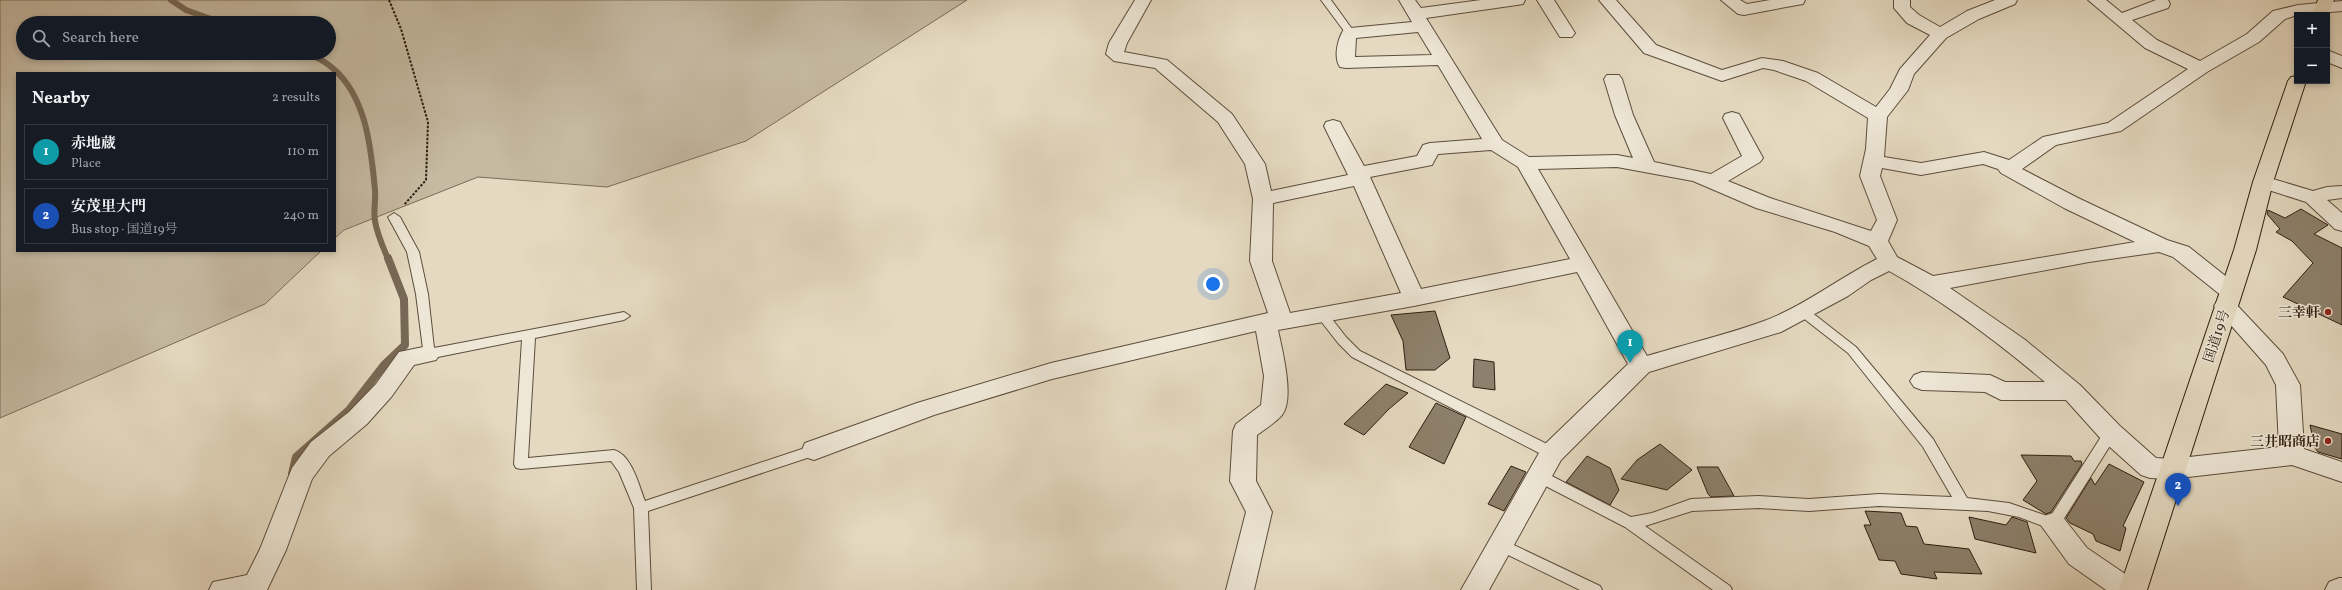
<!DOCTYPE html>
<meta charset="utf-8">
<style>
:root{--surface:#171b24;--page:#20242c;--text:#f1f3f6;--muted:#9ea1a6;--line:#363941;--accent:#b45309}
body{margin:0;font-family:Vollkorn,"Noto Serif JP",serif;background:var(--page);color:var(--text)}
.controls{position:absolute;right:12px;top:12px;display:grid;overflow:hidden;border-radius:0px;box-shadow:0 2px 6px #0003}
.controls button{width:36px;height:36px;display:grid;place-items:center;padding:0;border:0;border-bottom:1px solid var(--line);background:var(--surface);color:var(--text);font:20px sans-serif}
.you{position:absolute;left:1213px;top:284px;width:14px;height:14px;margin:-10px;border:3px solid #fff;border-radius:50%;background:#1a73e8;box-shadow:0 0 0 6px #1a73e833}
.badge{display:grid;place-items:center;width:26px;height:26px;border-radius:50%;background:var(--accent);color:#fff;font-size:13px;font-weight:700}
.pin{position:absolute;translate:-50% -33px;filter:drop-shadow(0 1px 2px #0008)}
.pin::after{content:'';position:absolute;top:21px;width:14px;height:12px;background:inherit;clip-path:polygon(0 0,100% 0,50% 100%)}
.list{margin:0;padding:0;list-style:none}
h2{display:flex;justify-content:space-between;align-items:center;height:52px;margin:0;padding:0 16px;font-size:17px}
h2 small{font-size:13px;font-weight:400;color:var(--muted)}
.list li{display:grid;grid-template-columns:26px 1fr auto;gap:12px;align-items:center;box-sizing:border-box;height:56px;margin:0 8px 8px;padding:0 8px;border:1px solid var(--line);border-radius:0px}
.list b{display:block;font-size:15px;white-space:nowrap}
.list p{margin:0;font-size:13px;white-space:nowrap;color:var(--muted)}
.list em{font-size:13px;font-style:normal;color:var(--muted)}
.icon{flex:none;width:22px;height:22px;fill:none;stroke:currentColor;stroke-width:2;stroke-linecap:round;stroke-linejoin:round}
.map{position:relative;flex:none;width:2342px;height:590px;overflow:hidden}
.search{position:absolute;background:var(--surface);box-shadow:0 2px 6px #0003;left:16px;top:16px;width:320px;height:44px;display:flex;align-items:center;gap:10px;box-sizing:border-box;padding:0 14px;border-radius:22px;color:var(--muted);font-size:15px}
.panel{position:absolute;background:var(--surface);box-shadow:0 2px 6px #0003;left:16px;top:72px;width:320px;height:180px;border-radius:0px}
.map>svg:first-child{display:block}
</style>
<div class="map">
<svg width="2342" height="590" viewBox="0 0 2342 590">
<rect width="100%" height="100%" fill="#e5dac1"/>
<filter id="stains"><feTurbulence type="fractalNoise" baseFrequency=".005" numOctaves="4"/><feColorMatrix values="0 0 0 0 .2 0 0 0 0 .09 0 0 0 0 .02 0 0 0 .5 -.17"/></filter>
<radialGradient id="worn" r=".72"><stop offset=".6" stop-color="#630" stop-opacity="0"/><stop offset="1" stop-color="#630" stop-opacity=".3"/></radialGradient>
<path fill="#c6baa3" stroke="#7a6c59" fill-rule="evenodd" d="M0,0h967l-221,141 -139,46 -129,-10 -134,53 -9,8v-165h-318v178h304l-56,53 -265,114zM23,23h306v30h-306z"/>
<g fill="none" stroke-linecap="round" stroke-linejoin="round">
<g stroke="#776855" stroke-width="6">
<path d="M171,0l15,10 36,13"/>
<path d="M307,53c6,3 14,6 19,10 40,27 45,84 49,127 1,11 -2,21 0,31 2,13 8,26 13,38"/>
</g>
<path stroke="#776855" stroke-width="8" d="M292,474l4,-17 53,-47 35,-45 21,-20 -1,-46 -16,-41"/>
</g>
<g fill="#8d806c" stroke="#2e1e0f">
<path d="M2301,209l27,16 -14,9 28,14v77l-59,-28 30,-34 -21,-22 -16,-9 4,-3 -13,-15 1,-4 17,8z"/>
<path d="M1435,311l15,47 -15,12h-29l-3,-29 -12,-26z"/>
<path d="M1474,359l20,3 1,28 -22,-3z"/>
<path d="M1386,384l22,9 -19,16 -25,26 -20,-11z"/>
<path d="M1436,403l30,14 -22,47 -35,-17z"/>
<path d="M2310,425l32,9v25l-24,-7 -3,-4z"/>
<path d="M1660,444l32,26 -25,20 -46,-11 16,-19z"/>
<path d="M2021,455l50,1 3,5h7l1,3 -31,48 -5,2 -23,-14 14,-19z"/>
<path d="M1587,456l23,12 9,22 -9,15 -44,-23z"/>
<path d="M2109,464l35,18 -21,44 3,2 -6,23 -24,-10 -3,-7 -23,-11 -4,-5 25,-40 4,7z"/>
<path d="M1511,466l15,6 -22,39 -16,-7z"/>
<path d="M1697,467h21l16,29 -23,1 -3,-3z"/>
<path d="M1865,511l36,2 5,13 11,1 7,17 45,5 13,25 -48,-2 3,7 -36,-5 -6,-13 -16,-1 -15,-35h7z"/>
<path d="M1969,517l37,8 6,-8 15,5 9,31 -61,-14z"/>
</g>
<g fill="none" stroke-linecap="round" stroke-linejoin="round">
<defs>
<g id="service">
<path d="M1321,0h10l24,33 -2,2h-6z"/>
<path d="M394,213l6,4 19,35 9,42 6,54 190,-36 6,4 -6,4 -89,18 -7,120 86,-8c18,5 25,36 31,51l169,-56 5,1 2,4 -2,4 -171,57 3,79h-14l-3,-82 -15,-36 -8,-11 -90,8 -5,-1 -2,-4 8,-124 -94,19 -4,-2 -8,-63 -9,-42 -19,-35z"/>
<path d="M1802,307l4,1 50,39 77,92 34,59 42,5 41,14 56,-88h10l2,4 -60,95 -5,2 -34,-13 -31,-6 -109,-5 -70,5 -51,-3 -66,3 -47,15 85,60 2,4h-19l-88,-63 -91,-47 -2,-4 2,-4 5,-1 5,1 87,45 21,-4 39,-14 67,-3 51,3 70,-5 73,3 -29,-50 -75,-94 -50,-39 -2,-3 2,-3z"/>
<path d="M1321,309l4,1 21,27 14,14 197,98 2,4 -2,4 -5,1 -5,-1 -195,-100 -14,-14 -21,-27 -2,-3 2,-3z"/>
<path d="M1501,539l99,47 2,4h-22l-84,-41 -2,-4 2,-4z"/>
</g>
<g id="minor">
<path d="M1135,0h16l-24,43 -3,9 43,8 65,54 33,50 6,27 77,-16 -24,-49 2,-4 7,-2 7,2 2,4 22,40 53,-10 6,-11 7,-2 52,-4 -44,-74 -92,3 -6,-1c-7,-10 -2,-29 4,-38l6,-1 62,-6 -13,-22h16l6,8 60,-8h44l-2,4 -6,1 -91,13 76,122 27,17 88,-2 16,3 -18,-43 -11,-36 3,-4h12l3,4 11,36 21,47 57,12 31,-18 -19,-38 2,-4 7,-2 7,2 24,44 -3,4 -32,19 42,17 101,33 6,-11 -17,-44 6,-27 2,-31 -62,-37 -32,-11 -11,-2 -41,13 -78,-28 -45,-53h17l40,45 66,25 40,-12 21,3 35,12 58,34 14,-18 10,-20 30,-34 -23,-12 -13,-15v-8h16v7l9,8 21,12 27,-16 28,-11h22l-2,4 -36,15 -33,19 -32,36 -6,16 -21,27 -3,40 37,6 63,-11 25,8 34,-23 65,-14 80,-54 -43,-21 -57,-48h18l16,13 34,-13h12l2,4 -2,4 -36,12 25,20 43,21 47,-27 26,-23 25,-6 44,-4v10l-45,4 -12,4 -26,23 -52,30 -86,59 -65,14 -34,24 56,29 89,42 22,7 49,39 3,5 -3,5 -8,2 -8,-2 -49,-39 -14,-5 -70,10 -139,26 74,51 56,46 40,41 36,32 15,1 108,-12 -3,-62 -10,-20 -52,-59 3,-5 8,-3 8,3 50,53 17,31 4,64 38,13v20l-50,-17 -121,14 -21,-1 -9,-3 -39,-35 -36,-40h-65l-16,-8 -63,-2 -8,-3 -4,-6 4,-6 8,-3 68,3 15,7h40c-49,-41 -100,-80 -156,-111l-18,9 -23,16 -67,36 -132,40 -88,88 -72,130h-28l82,-144 85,-82 -51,-92 -163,34 -136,24c4,19 17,69 4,85 -7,8 -17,14 -25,20l-1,46 16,31 -18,78h-28l20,-78 -16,-31 3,-50 3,-7 25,-19 3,-29 -8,-45 -204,48 -118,36 -120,45 -9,-3 -3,-7 3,-7 112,-40 134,-40 217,-50 -18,-52 3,-62 -8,-35 -27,-42 -63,-54 -41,-7 -8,-7 3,-11zM1418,32l14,23 -77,2 1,-19zM1491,150l27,17 52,92 -149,30 -51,-112 62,-12 6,-11zM1983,164l15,5 3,4 63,35 71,34 -202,34 -36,-19 -9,-16 9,-21 -17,-44 2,-8 39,7zM1617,167l76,14 63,27 79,24 34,14 8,13c-38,19 -73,47 -113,62 -38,14 -78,23 -117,35l-109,-187zM1354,186l47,107 -111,20 -18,-52 1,-58z"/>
<path d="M1537,0h17l21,33 -3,4h-12z"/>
<path d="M1721,0h19l7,4 23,-4h35l-2,4 -6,1 -53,10 -6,-1z"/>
<path d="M2327,50l15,6v12l-15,-6z"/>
<path d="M2263,176l50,15 14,-4 15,-1v12l-15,2 15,13v18l-7,-2 -29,-27 -50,-16 -3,-4 3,-4z"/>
<path d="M428,346l8,2 4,6 -4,6 -22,5 -22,31 -25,28 -38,32 -17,23 -26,71 -19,40h-58l4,-8 34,-7 13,-26 32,-81 19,-26 38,-30 27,-28 23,-32z"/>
<path d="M2053,513l9,3 25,32 50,34 4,8h-35l-37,-26 -29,-40 4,-8z"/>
<path d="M2339,578h3v12h-17l4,-8z"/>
</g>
<g id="trunk">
<path d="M2318,0h16l-7,17v-2h-15z"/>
<path d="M2297,76v5h9l-33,101 -17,68 -109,340h-28l115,-340 19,-68 35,-101 3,-4z"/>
</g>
</defs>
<use href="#service" stroke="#5c4d3c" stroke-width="2"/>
<use href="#minor" stroke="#5c4d3c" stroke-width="2"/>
<use href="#trunk" stroke="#2e1e0f" stroke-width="2"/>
<path stroke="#2e1e0f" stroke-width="2" stroke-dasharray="2.5 1.5" stroke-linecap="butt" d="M389,0l12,29 27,93 -2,58 -22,25"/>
<use href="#service" fill="#eee7d7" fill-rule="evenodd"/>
<use href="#minor" fill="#eee7d7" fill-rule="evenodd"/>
<use href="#trunk" fill="#e5dac1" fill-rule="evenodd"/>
</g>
<g fill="#8f2418" stroke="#eee7d7" stroke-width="1.5">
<circle cx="2328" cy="312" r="4"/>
<circle cx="2328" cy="441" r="4"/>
</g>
<g text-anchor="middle" stroke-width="3" stroke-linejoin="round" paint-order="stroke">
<g font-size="14" font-weight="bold" fill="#2e1e0f" stroke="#eee7d7" text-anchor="end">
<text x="2320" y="317">三幸軒</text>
<text x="2320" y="446">三井昭商店</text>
</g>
<g font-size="14" fill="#2e1e0f" stroke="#eee7d7">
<text transform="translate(2216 336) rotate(-72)" y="5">国道19号</text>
</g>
</g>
<rect width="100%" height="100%" filter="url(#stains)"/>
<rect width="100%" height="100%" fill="url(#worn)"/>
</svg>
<div class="controls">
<button>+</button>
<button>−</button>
</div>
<div class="you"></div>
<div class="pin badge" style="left:1630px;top:363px;background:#0f9aa8">1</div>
<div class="pin badge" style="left:2178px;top:506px;background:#1a4fb4">2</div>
<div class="search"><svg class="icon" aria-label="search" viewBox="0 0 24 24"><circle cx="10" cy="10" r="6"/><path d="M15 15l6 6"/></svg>Search here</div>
<section class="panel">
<h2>Nearby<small>2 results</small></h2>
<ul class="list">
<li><span class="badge" style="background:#0f9aa8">1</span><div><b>赤地蔵</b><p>Place</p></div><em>110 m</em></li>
<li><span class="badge" style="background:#1a4fb4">2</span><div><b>安茂里大門</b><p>Bus stop · 国道19号</p></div><em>240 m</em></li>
</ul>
</section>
</div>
